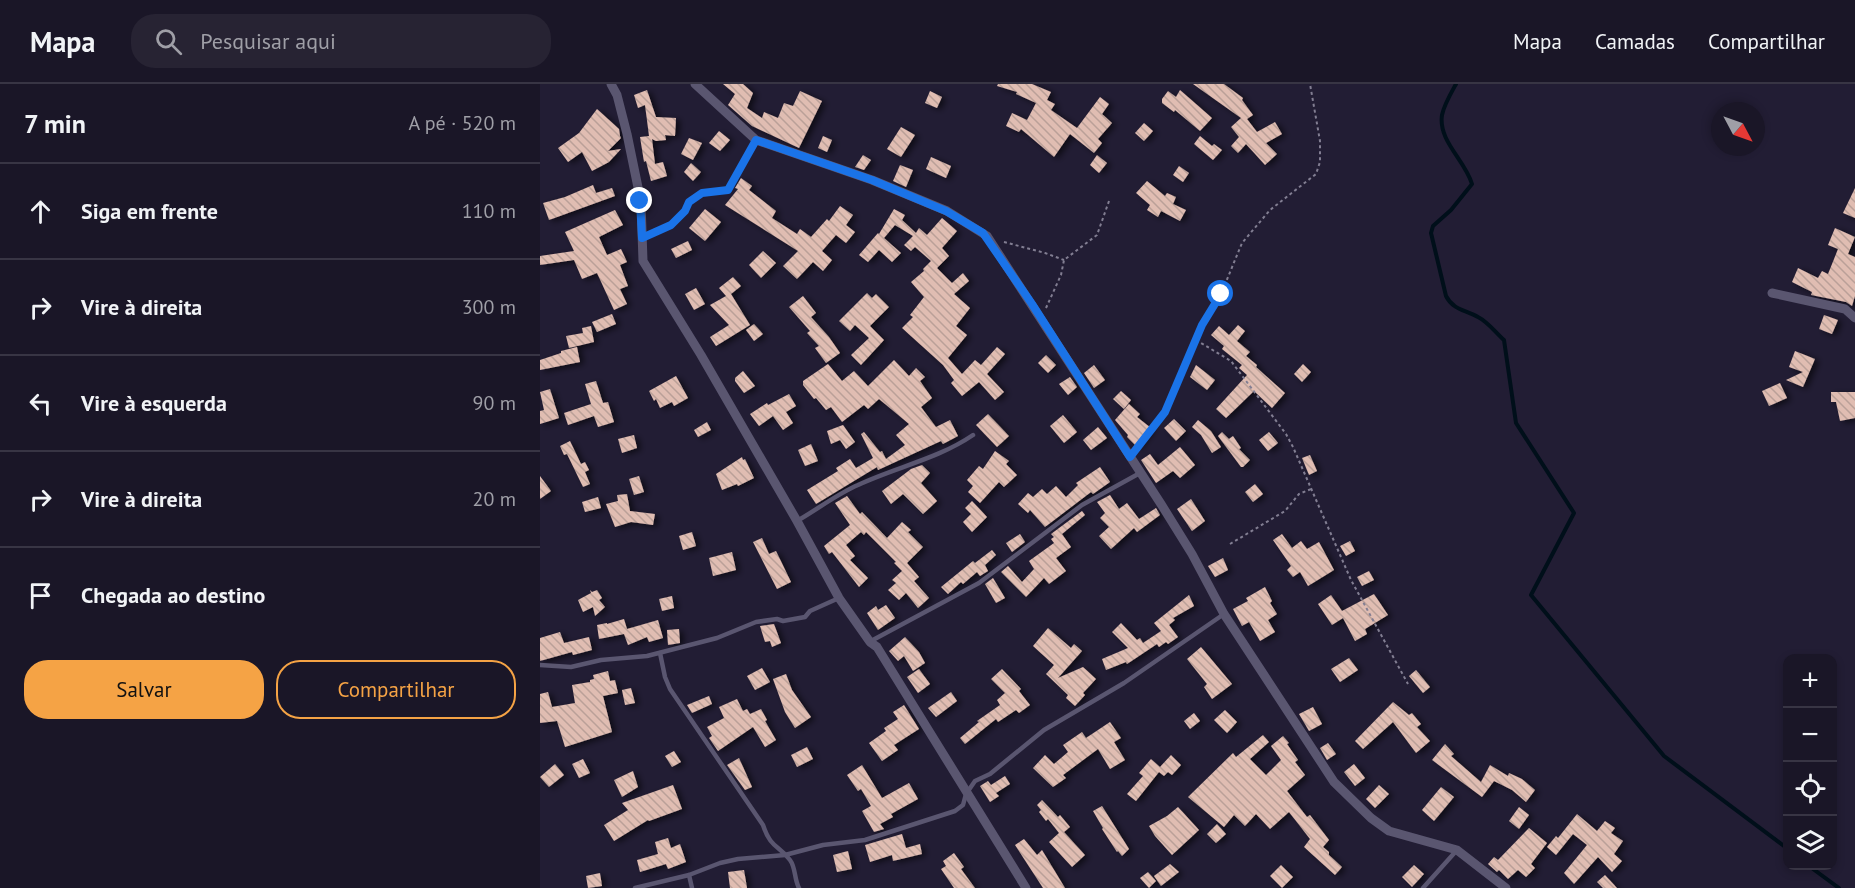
<!DOCTYPE html>
<html lang="pt">
<meta charset="utf-8">
<style>
:root{--surface:#1a1627;--page:#272333;--text:#f1f3f6;--muted:#9f9fa7;--line:#383544;--accent:#f5a345}
body{margin:0;font-family:"PT Sans",sans-serif;background:var(--page);color:var(--text)}
.controls{position:absolute;right:18px;bottom:18px;display:grid;overflow:hidden;border-radius:12px;box-shadow:0 3px 9px #0003}
.controls button{width:54px;height:54px;display:grid;place-items:center;padding:0;border:0;border-bottom:2px solid var(--line);background:var(--surface);color:var(--text);font:30px sans-serif}
.compass{position:absolute;left:1171px;top:18px;width:54px;height:54px;border-radius:50%;background:var(--surface);box-shadow:0 3px 9px #0003;rotate:131deg}
.stop{position:absolute;width:18px;height:18px;margin:-14px;border:4px solid #1a73e8;border-radius:50%;background:#fff}
.stop.end{background:#1a73e8;border-color:#fff;box-shadow:0 2px 6px #0008}
.list{margin:0;padding:0;list-style:none}
h2{display:flex;justify-content:space-between;align-items:center;height:78px;margin:0;padding:0 24px;font-size:26px}
h2 small{font-size:20px;font-weight:400;color:var(--muted)}
.list li{display:grid;grid-template-columns:39px 1fr auto;gap:18px;align-items:center;box-sizing:border-box;height:96px;padding:0 24px;border-top:2px solid var(--line)}
.list b{display:block;font-size:22px;white-space:nowrap}
.list em{font-size:20px;font-style:normal;color:var(--muted)}
.actions{display:flex;gap:12px;padding:18px 24px}
.actions a{flex:1;padding:14px 0;border:2px solid var(--accent);border-radius:24px;text-align:center;font-size:21px;color:var(--accent)}
.actions .main{background:var(--accent);color:#111}
.icon{flex:none;width:33px;height:33px;fill:none;stroke:currentColor;stroke-width:2;stroke-linecap:round;stroke-linejoin:round}
.map{position:relative;flex:none;width:1315px;height:804px;overflow:hidden}
header{display:flex;align-items:center;gap:36px;box-sizing:border-box;height:84px;padding:0 30px;background:var(--surface);border-bottom:2px solid var(--line)}
header strong{font-size:28px}
nav{display:flex;gap:33px;margin-inline-start:auto;font-size:21px}
.search{width:420px;height:54px;background:var(--page);display:flex;align-items:center;gap:15px;box-sizing:border-box;padding:0 21px;border-radius:24px;color:var(--muted);font-size:22px}
main{display:flex}
aside{flex:1;background:var(--surface)}
.map>svg:first-child{display:block}
</style>
<header>
<strong>Mapa</strong>
<div class="search"><svg class="icon" aria-label="search" viewBox="0 0 24 24"><circle cx="10" cy="10" r="6"/><path d="M15 15l6 6"/></svg>Pesquisar aqui</div>
<nav><a>Mapa</a><a>Camadas</a><a>Compartilhar</a></nav>
</header>
<main>
<aside>
<h2>7 min<small>A pé · 520 m</small></h2>
<ul class="list">
<li><svg class="icon" aria-label="ahead" viewBox="0 0 24 24"><path d="M12 20V5M6 11l6-6 6 6"/></svg><div><b>Siga em frente</b></div><em>110 m</em></li>
<li><svg class="icon" aria-label="right" viewBox="0 0 24 24"><path d="M7 20v-9h11M14 6l5 5-5 5"/></svg><div><b>Vire à direita</b></div><em>300 m</em></li>
<li><svg class="icon" aria-label="left" viewBox="0 0 24 24"><path d="M17 20v-9H6M10 6l-5 5 5 5"/></svg><div><b>Vire à esquerda</b></div><em>90 m</em></li>
<li><svg class="icon" aria-label="right" viewBox="0 0 24 24"><path d="M7 20v-9h11M14 6l5 5-5 5"/></svg><div><b>Vire à direita</b></div><em>20 m</em></li>
<li><svg class="icon" aria-label="arrive" viewBox="0 0 24 24"><path d="M6 21V4h12l-3 4 3 4H6"/></svg><div><b>Chegada ao destino</b></div></li>
</ul>
<div class="actions"><a class="main">Salvar</a><a>Compartilhar</a></div>
</aside>
<div class="map">
<svg width="1315" height="804" viewBox="0 0 1315 804">
<defs>
<pattern id="building-back-hatch" width="6" height="6" patternUnits="userSpaceOnUse" patternTransform="scale(1.5)"><rect width="6" height="6" fill="#e0bdb2"/><path d="M-1 5l2 2M0 0l6 6M5-1l2 2" fill="none" stroke="#baa098"/></pattern>
<filter id="shadow"><feDropShadow dx="4" dy="2" stdDeviation="3" flood-color="#0009"/></filter>
</defs>
<rect width="100%" height="100%" fill="#221d34"/>
<g fill="none" stroke-linecap="round" stroke-linejoin="round">
<g stroke="#000f1a" stroke-width="4">
<path d="M916,0c-5,9 -12,21 -14,31 -4,26 23,45 30,69l-21,26 -18,16 -2,7 15,63c7,14 20,14 32,21 10,5 18,16 26,23l12,83 58,90 -43,82 133,161 124,93"/>
<path d="M1269,782l30,22"/>
</g>
</g>
<g fill="url(#building-back-hatch)" filter="url(#shadow)">
<path d="M183,0h20l10,9 -6,15 15,10 2,-6 14,6 6,-15 9,3 7,-15 22,10 -23,47 -47,-22 -24,-21 7,-11z"/>
<path d="M458,0h34l19,8 -4,8 8,4 -4,6 26,18 23,-31 9,7 -7,10 10,9 -14,16 4,4 -8,10 -24,-19 -16,23 -33,-28 -2,3 -13,-6 6,-13 15,7 9,-17 -20,-9 1,-2 -20,-6z"/>
<path d="M653,0h31l19,14 -1,2 11,15 -6,4 10,13 18,-10 7,12 -16,9 11,11 -12,11 -19,-21 -8,9 -7,-7 8,-9 -8,-10 10,-9z"/>
<path d="M107,6l9,27 20,1 -1,18 -10,-1 1,5 -10,1 -4,-2 3,25 8,-2 4,14 -16,5 -5,-20 -2,1 -4,-25 9,-1 -4,-31 -7,3 -4,-13z"/>
<path d="M640,6l32,28 -12,13 -25,-21 -1,2 -12,-9v-4l6,-8 8,6z"/>
<path d="M390,7l12,6 -5,11 -12,-5z"/>
<path d="M57,25l22,20 1,7 1,2 -13,13 13,-2 -12,13 -17,9 -10,-19 -14,10 -10,-14 21,-15z"/>
<path d="M604,39l9,8 -9,10 -9,-8z"/>
<path d="M361,43l14,8 -14,22 -14,-8z"/>
<path d="M179,47l11,9 -10,11 -11,-8z"/>
<path d="M283,52l9,4 -5,12 -9,-4z"/>
<path d="M660,52l12,10 2,-2 8,6 -9,10 -19,-16z"/>
<path d="M149,54l13,5 -9,17 -12,-6z"/>
<path d="M323,71l8,5 -7,10 -9,-3z"/>
<path d="M557,71l10,8 -8,10 -9,-8z"/>
<path d="M391,73l20,9 -5,12 -20,-9z"/>
<path d="M151,79l10,9 -8,9 -9,-9z"/>
<path d="M360,81l13,5 -7,17 -13,-6z"/>
<path d="M639,82l10,7 -6,9 -10,-7z"/>
<path d="M201,94l11,8 -3,4 27,21 -4,7 25,16 3,-5 11,8 16,-18 2,2 11,-15 13,9 -7,10 9,7 -9,11 -10,-8 -14,16 10,9 -9,11 -10,-9 -16,17 -14,-13 15,-15 -73,-46 13,-16 -3,-1z"/>
<path d="M607,97l18,15 2,-3 9,4 -3,7 13,6 -6,11 -19,-10 -3,6 -11,-7 3,-5 -14,-12z"/>
<path d="M53,101l3,8 16,-5 3,8 -66,24 -6,-17 22,-6z"/>
<path d="M1315,104v30l-12,-5z"/>
<path d="M165,125l16,13 -16,19 -16,-13z"/>
<path d="M354,125l11,6 -3,5 14,13 3,-5 8,7 15,-17 15,13 -15,17 7,8 -12,12 15,15 11,-10 6,8 -15,13 16,14 -14,18 11,9 -19,23 14,16 13,-14 6,5 16,-18 8,7 -18,20 17,18 -9,8 -16,-18 -17,14 -11,-13 3,-3 -11,-15 -41,-37 11,-11 -3,-2 14,-18 -13,-15 13,-11 -1,-2 8,-8 -16,-14 -4,4 -7,-6 9,-9 -18,-11 -11,13 17,15 -9,9 -13,-12 -11,12 -9,-7 19,-22 1,1z"/>
<path d="M75,126l8,15 -24,12 8,18 14,-6 6,13 -7,3 8,21 -8,3 7,15 -13,6 -17,-37 -15,6 -8,-19 -34,5v-9l34,-5 -9,-19z"/>
<path d="M1295,144l20,9 -7,17 7,3v39l-3,10 -6,-4 -35,-7 1,-3 -20,-10 6,-14 20,10 4,-7 6,3 10,-25 -10,-4z"/>
<path d="M148,157l4,9 -16,8 -5,-9z"/>
<path d="M223,167l13,12 -15,15 -12,-13z"/>
<path d="M193,193l8,9 -10,8 19,31 -34,21 -6,-9 19,-12 -19,-20 16,-9 -7,-8z"/>
<path d="M156,204l9,16 -11,6 -9,-16z"/>
<path d="M327,209l5,5 4,-4 13,13 -19,19 14,14 -23,25 -10,-10 18,-17 -14,-13 -5,6 -11,-10z"/>
<path d="M263,212l13,17 -5,4 18,20 11,16 -14,10 -11,-15 4,-2 -12,-13 3,-2 -21,-24z"/>
<path d="M72,230l4,10 -19,8 -5,-10z"/>
<path d="M1284,231l14,5 -6,14 -13,-5z"/>
<path d="M214,240l9,10 -9,7 -8,-11z"/>
<path d="M698,241l7,6 -8,10 13,11 -4,4 11,9 -1,2 29,26 -13,15 -18,-17 -28,27 -10,-9 31,-34 -8,-7 3,-3 -20,-16 2,-3 -13,-11 8,-9 10,9z"/>
<path d="M51,242l3,16 -25,6 -3,-12 17,-3 -1,-5z"/>
<path d="M37,263l3,15 -40,8v-10l21,-7v-2z"/>
<path d="M1255,267l20,8 -12,28 -17,-7 17,-8 -14,-5z"/>
<path d="M506,271l10,10 -8,8 -10,-10z"/>
<path d="M354,276l15,16 7,-8 9,9 -5,4 12,17 -11,9 15,20 14,-7 8,16 -15,8 -2,-3 -63,29 -1,-3 -61,37 -9,-14 31,-19 -2,-3 14,-9 6,9 17,-10 -12,-24 3,-2 16,20 2,-1 4,8 19,-14 -9,-10 13,-11 -30,-25 -11,10 -4,-4 -22,17 -11,-15 -5,3 -10,-12 -2,1 -11,-14v-4l25,-17 14,17 12,-10 14,15z"/>
<path d="M763,280l8,8 -9,10 -8,-8z"/>
<path d="M554,281l11,15 -11,8 -10,-15z"/>
<path d="M656,281l19,15 -8,10 -17,-13z"/>
<path d="M203,287l12,15 -11,7 -9,-12v-3z"/>
<path d="M136,292l12,22 -14,8 -2,-4 -12,6 -4,-9 -2,2 -5,-10z"/>
<path d="M530,293l7,10 -9,8 -9,-11z"/>
<path d="M56,297l7,22 5,-1 6,20 -16,5 -4,-11 -26,9 -4,-12 27,-9 -6,-20z"/>
<path d="M1240,299l7,15 -18,8 -7,-15z"/>
<path d="M10,305l9,29 -19,6v-13l4,-1 -4,-18z"/>
<path d="M581,307l10,9 -7,9 -11,-10z"/>
<path d="M1291,308h24v26l-15,3 -4,-19h-5z"/>
<path d="M249,310l7,12 -10,6 7,11 -10,7 -10,-14 -14,10 -9,-12 17,-11 1,2z"/>
<path d="M589,320l11,10 -3,3 14,11 -14,19 -10,-10 1,-2 -13,-15z"/>
<path d="M448,330l21,22 -12,11 -21,-22z"/>
<path d="M523,331l14,17 -13,11 -14,-17z"/>
<path d="M634,335l12,12 -10,10 -12,-13z"/>
<path d="M658,336l13,11 10,16 -9,6 -11,-18 -9,-8z"/>
<path d="M167,338l4,8 -13,7 -4,-7z"/>
<path d="M303,341l12,17 -9,7 -6,-9 -9,4 -4,-13z"/>
<path d="M558,343l9,11 -16,12 -8,-10z"/>
<path d="M682,348l7,7 4,-3 8,12 -2,1 11,11 -7,7h-2l-23,-31z"/>
<path d="M729,348l9,11 -10,8 -9,-11z"/>
<path d="M94,351l3,13 -15,5 -4,-14z"/>
<path d="M30,357l11,23 4,-2 4,8 -4,2 5,12 -7,3 -16,-33 -3,1 -4,-9z"/>
<path d="M271,360l7,17 -13,5 -7,-16z"/>
<path d="M640,363l15,18 -15,13 -7,-7 -17,12 -15,-23 9,-6 8,11z"/>
<path d="M455,367l14,10 -3,3 11,11 -13,12 -5,-5 -19,21 -12,-11 5,-6 -6,-6 12,-14 4,3z"/>
<path d="M770,371l7,16 -8,4 -7,-17z"/>
<path d="M202,373l1,3 2,-1 9,19 -16,8 -1,-2 -15,6 -6,-16z"/>
<path d="M382,381l8,8 -9,10 16,18 -14,13 -20,-20 -12,10 -9,-13 29,-22z"/>
<path d="M560,383l10,15 -17,12 -2,-2 -46,35 -15,-17 -2,3 -10,-9 10,-11 5,4 9,-8 5,5 9,-8 10,11 12,-12 -2,-2z"/>
<path d="M0,392l11,15 -11,8z"/>
<path d="M99,392l5,16 -10,3 -5,-16z"/>
<path d="M715,400l8,10 -10,8 -8,-10z"/>
<path d="M87,410l3,17 25,3 -2,11 -22,-3 -16,5 -9,-23 12,-3 -1,-6z"/>
<path d="M570,411l9,14 8,-6 12,16 17,-11 4,7 -23,17 -3,-4 -23,21 -12,-13 10,-9 -9,-9 5,-5 -8,-11z"/>
<path d="M307,412l13,18 2,-2 25,26 15,-16 9,8 -3,2 15,15 -16,16 12,14 -5,4 15,17 -11,10 -12,-15 -7,7 -11,-10 8,-7 -4,-3 10,-9 -8,-8 2,-1 -30,-30 -2,3 -3,-3 -15,13 9,11 -5,4 18,18 -9,9 -27,-35 -3,2 -5,-8 26,-21 -15,-22z"/>
<path d="M58,413l3,11 -16,4 -3,-10z"/>
<path d="M651,415l14,22 -13,10 -15,-22z"/>
<path d="M432,417l15,16 -15,15 -9,-10 8,-8 -6,-6z"/>
<path d="M542,427l3,4 -23,19 9,13 -15,11 10,13 -17,13 -5,-6 -18,19 -25,-25 7,-6 14,16 12,-13 -5,-8 25,-18 -3,-4 3,-2 -3,-3z"/>
<path d="M152,448l4,14 -13,4 -4,-14z"/>
<path d="M480,450l5,8 -13,10 -6,-9z"/>
<path d="M742,450l10,14 9,-7 6,8 12,-7 15,28 -26,16 -8,-14 -7,5 -6,-7 4,-4 -18,-26z"/>
<path d="M222,454l7,16 7,-3 15,31 -14,7 -24,-47z"/>
<path d="M810,457l5,10 -9,5 -6,-10z"/>
<path d="M452,466l4,5 -11,10 3,6 -8,5 -3,-4 -14,12 -2,-2 -13,12 -7,-7 32,-26 2,2z"/>
<path d="M192,468l4,18 -23,6 -4,-18z"/>
<path d="M683,474l5,12 -13,7 -7,-11z"/>
<path d="M829,487l5,9 -12,6 -5,-9z"/>
<path d="M453,494l12,20 -9,5 -11,-19z"/>
<path d="M725,503l7,14 -2,2 7,11 -9,6 7,12 -15,9 -11,-19 -7,4 -9,-17 15,-8 -2,-3z"/>
<path d="M50,506l2,2 5,-2 5,8 -3,2 6,7 -10,9 -2,-9 -10,5 -5,-12 13,-7z"/>
<path d="M834,510l14,21 -23,14 2,5 -12,7 -12,-23 -11,7 -14,-21 13,-9 11,16z"/>
<path d="M649,511l5,11 -21,12 2,2 -6,5 9,12 -10,7 -2,-2 -7,5 -2,-3 -30,20 -1,-2 -20,8 -4,-11 26,-11 -16,-16 9,-9 16,17 3,-2 3,5 18,-12 -7,-8z"/>
<path d="M132,512l2,12 -12,3 -3,-12z"/>
<path d="M346,521l9,13 -17,12 -11,-17 9,-7 2,4z"/>
<path d="M84,535l3,10 31,-9 5,18 -14,4 -2,-5 -19,8 -4,-11 -25,5 -2,-14 10,-2v1z"/>
<path d="M234,540l7,19 -9,4 -2,-6 -5,1 -5,-16z"/>
<path d="M508,544l23,20 3,-4 8,7 -24,27 25,-11 13,12 -13,14 2,2 -10,11 -9,-8 2,-3 -22,-21 8,-9 -21,-19z"/>
<path d="M139,545l1,14 -12,2 -1,-15z"/>
<path d="M20,548l4,11 25,-6 3,13 -19,5 -1,-3 -32,9v-23z"/>
<path d="M365,553l14,15 6,11 -12,8 -9,-15 -6,5 -9,-10z"/>
<path d="M661,563l31,37 -20,15 -8,-12 3,-3 -20,-25z"/>
<path d="M809,574l9,12 -18,12 -9,-13z"/>
<path d="M222,584l8,14 -15,8 -8,-14z"/>
<path d="M379,585l11,15 -12,9 -11,-16z"/>
<path d="M462,585l19,20 -2,2 11,14 -11,8 -3,-3 -18,12 -2,-3 -31,25 -5,-6 19,-16 -2,-1 23,-16 -3,-5 8,-7 -14,-14z"/>
<path d="M876,586l14,17 -7,6 -14,-17z"/>
<path d="M68,587l2,10 5,-1 3,13 -15,3 9,36 -47,15 -8,-26 -17,2v-29l8,-2 4,15 23,-4 -3,-18 18,-3v-2l4,-1 -1,-4z"/>
<path d="M246,590l6,16 19,27 -16,11 -10,-16 -12,-33z"/>
<path d="M91,604l4,15 -10,2 -3,-15z"/>
<path d="M411,608l6,9 -21,16 -8,-9z"/>
<path d="M169,612l3,8 -20,9 -5,-8z"/>
<path d="M197,615l6,12 4,-2 3,5 11,-5 6,11 -2,1 11,19 -11,7 -12,-20 -35,24 -9,-13 3,-2 -5,-9 17,-9 -5,-11z"/>
<path d="M853,618l16,13 3,-2 9,11 -4,3 13,14 -14,12 -23,-31 -30,27 -8,-8z"/>
<path d="M364,621l15,24 -25,16 4,5 -16,11 -13,-18 17,-12 -2,-3 14,-9 -5,-7z"/>
<path d="M773,623l9,17 -13,7 -10,-17z"/>
<path d="M685,626l12,12 -10,11 -13,-13z"/>
<path d="M654,629l6,8 -10,8 -6,-8z"/>
<path d="M570,638l11,16 -7,4 11,18 -15,9 -12,-20 -35,26 3,3 -13,9 -20,-19 12,-13 9,9 14,-12 -5,-7 19,-13 4,6z"/>
<path d="M723,651l6,7 -19,17 16,16 15,-15 -10,-14 12,-10 6,7 -2,1 11,16 -3,2 10,13 -18,16 20,26 3,-2 19,25 -6,7 6,5v3l13,12 -7,8 -31,-28 6,-8 -21,-27 -19,17 -14,-15 -11,12 -11,-11 -10,12 -36,-30 45,-44 3,4z"/>
<path d="M788,659l8,11 -9,6 -7,-12z"/>
<path d="M905,660l9,10 -3,2 30,26 9,-17 18,11 1,-3 13,6 13,11 -9,12 -14,-12 -18,-9 -12,16 -50,-37z"/>
<path d="M267,663l6,12 -16,8 -6,-12z"/>
<path d="M134,667l7,11 -9,5 -7,-11z"/>
<path d="M631,671l10,10 -9,10 -4,-3 -4,4 -5,-4 -23,29 -9,-7 16,-18 -4,-3 12,-14 9,8z"/>
<path d="M199,674l13,29 -7,3 -18,-25z"/>
<path d="M43,675l7,14 -11,5 -7,-14z"/>
<path d="M15,680l9,11 -15,12 -9,-10z"/>
<path d="M814,680l11,14 -10,8 -11,-14z"/>
<path d="M322,681l20,33 27,-15 9,16 -27,15 2,3 -13,7 4,5 -10,3 -12,-21 9,-5 -10,-17 -3,2 -11,-16z"/>
<path d="M93,687l5,16 -16,10 -8,-17z"/>
<path d="M465,692l5,8 -14,9 3,3 -9,6 -10,-16 8,-5 3,4z"/>
<path d="M133,701l9,24 -33,12 -1,-1 -34,21 -10,-16 24,-15 -6,-7z"/>
<path d="M839,701l10,9 -14,14 -9,-9z"/>
<path d="M901,703l13,10 -20,24 -12,-11z"/>
<path d="M502,716l16,17 2,-2 10,12 -6,5 21,23 -13,12 -23,-25 10,-9 -11,-14 -2,2 -7,-9 2,-2 -4,-5z"/>
<path d="M562,722l27,43 -7,7 -4,-5 -1,1 -15,-23 1,-1 -10,-17z"/>
<path d="M638,723l21,23 -27,25 -17,-19 -6,-10 18,-10z"/>
<path d="M979,723l10,8 -10,14 -10,-8z"/>
<path d="M1037,730l20,17 8,-10 10,7 -4,5 12,8 -9,13 8,7 -10,11 -14,-15 -24,27 -10,-11 23,-28 -14,-11 -17,21 -9,-8 9,-11 2,2z"/>
<path d="M677,740l9,10 -10,9 -9,-9z"/>
<path d="M989,744l18,15 -16,21 4,4 -9,9 -8,-7 -10,9 -9,-9 -2,2 -9,-8 6,-7 4,3z"/>
<path d="M362,750l4,14 14,-4 2,10 -29,7 -1,-6 -22,7 -5,-17z"/>
<path d="M128,754l3,10 9,-4 6,18 -18,7 -2,-5 -26,8 -3,-12 21,-6 -3,-12z"/>
<path d="M484,755l13,16 5,-5 23,38h-22l-28,-43z"/>
<path d="M308,767l4,18 -15,3 -4,-17z"/>
<path d="M414,769l10,14 -3,2 14,19h-21l-13,-19 5,-3 -3,-5z"/>
<path d="M630,780l9,8 -18,14 -7,-10z"/>
<path d="M741,781l12,12 -11,11 -12,-12z"/>
<path d="M874,781l10,9 -12,13 -10,-10z"/>
<path d="M204,786l3,18h-17l-2,-16z"/>
<path d="M608,788l8,9 -7,7 -9,-10z"/>
<path d="M60,789l2,13 -14,2 -2,-12z"/>
<path d="M1065,791l12,13h-14l-6,-6z"/>
</g>
<g fill="none" stroke-linecap="round" stroke-linejoin="round">
<g stroke="#827e92" stroke-width="2" stroke-dasharray="3 3" stroke-linecap="butt">
<path d="M464,158l41,11 19,7"/>
<path d="M506,224l15,-33 3,-15 33,-25 12,-34"/>
<path d="M656,256l35,21 55,73 7,13 58,133 57,104"/>
<path d="M598,365l27,-37 37,-87 19,-31 21,-51 28,-33 46,-36 4,-12v-21l-10,-57"/>
<path d="M690,460l55,-33 14,-17 12,-5"/>
</g>
<g stroke="#5a5670" stroke-width="4.5">
<path d="M102,154l29,-13 14,-14 4,-8 14,-10 25,-2 28,-51"/>
<path d="M257,437c21,-12 40,-27 61,-36 38,-18 80,-26 115,-50"/>
<path d="M331,557l108,-58 103,-78 58,-32"/>
<path d="M120,569l5,24 5,12 93,136c8,24 15,19 27,35 6,8 4,19 9,28"/>
<path d="M0,581l31,2 30,-7 46,-4 70,-18 39,-16 21,-3 6,2 22,-4 5,-6 29,-13"/>
<path d="M149,791l3,13"/>
<path d="M95,804l54,-13 31,-12 18,-4 47,-4 38,-10 42,-5 90,-29 8,-6 3,-11 9,-13 15,-7 54,-44 80,-47 100,-69"/>
<path d="M883,804l34,-38"/>
</g>
<g stroke="#5a5670" stroke-width="9">
<path d="M71,0l6,11 10,39 14,68 2,59 58,94 96,166 42,77 31,44 7,5 149,241"/>
<path d="M155,0l61,56 116,40 75,31 40,25 174,268 31,50 32,60 110,168 37,36 18,13 68,19 49,38"/>
<path d="M1232,209l73,16 10,9"/>
</g>
</g>
<g fill="none" stroke-linecap="round" stroke-linejoin="round">
<path stroke="#1a73e8" stroke-width="8" d="M100,117l2,37 29,-13 14,-14 4,-9 13,-9 26,-3 28,-50 116,40 74,31 37,22 49,71 98,153 35,-45 37,-87 19,-31"/>
</g>
</svg>
<div class="controls">
<button>+</button>
<button>−</button>
<button><svg class="icon" aria-label="locate" viewBox="0 0 24 24"><circle cx="12" cy="12" r="6"/><path d="M12 2v4M12 18v4M2 12h4M18 12h4"/></svg></button>
<button><svg class="icon" aria-label="layers" viewBox="0 0 24 24"><path d="M12 4l9 5-9 5-9-5zM3 14l9 5 9-5"/></svg></button>
</div>
<svg class="compass" viewBox="-18 -18 36 36"><path d="M0-13l5 13h-10z" fill="#e53935"/><path d="M0 13l5-13h-10z" fill="#9f9fa7"/></svg>
<div class="stop" style="left:681px;top:210px"></div>
<div class="stop end" style="left:100px;top:117px"></div>
</div>
</main>
